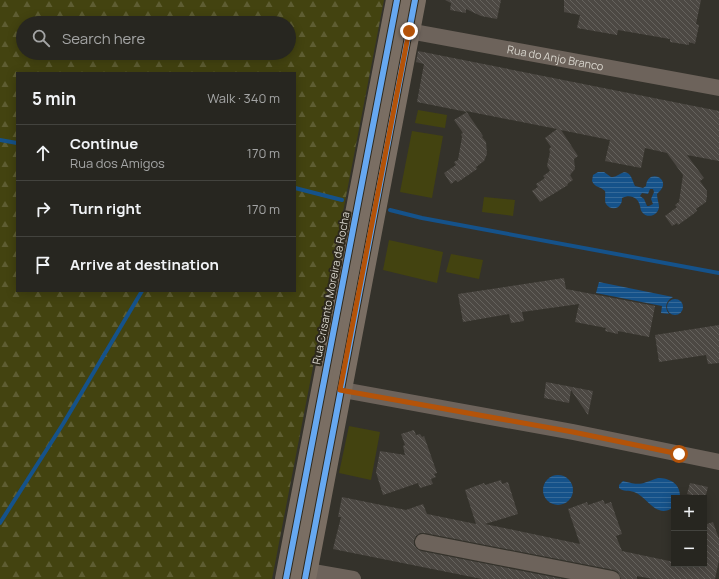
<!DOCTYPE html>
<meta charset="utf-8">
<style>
:root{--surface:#272620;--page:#33322d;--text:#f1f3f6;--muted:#a4a5a5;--line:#43433e}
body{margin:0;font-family:Manrope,sans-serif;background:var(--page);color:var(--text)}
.controls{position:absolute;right:12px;bottom:12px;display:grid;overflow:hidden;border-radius:0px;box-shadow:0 2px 10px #0003}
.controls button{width:36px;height:36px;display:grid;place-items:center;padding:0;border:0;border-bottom:1px solid var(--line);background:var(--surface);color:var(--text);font:20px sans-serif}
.stop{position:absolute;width:12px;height:12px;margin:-9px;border:3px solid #b45309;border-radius:50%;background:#fff}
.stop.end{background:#b45309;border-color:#fff;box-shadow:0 1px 4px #0008}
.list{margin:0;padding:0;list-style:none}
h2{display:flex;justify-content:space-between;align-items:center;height:52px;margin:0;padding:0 16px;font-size:17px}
h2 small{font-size:13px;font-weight:400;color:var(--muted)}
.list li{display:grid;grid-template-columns:26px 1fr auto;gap:12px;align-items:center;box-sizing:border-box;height:56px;padding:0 16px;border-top:1px solid var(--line)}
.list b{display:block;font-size:15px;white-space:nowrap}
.list p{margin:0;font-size:13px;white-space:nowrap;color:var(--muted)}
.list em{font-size:13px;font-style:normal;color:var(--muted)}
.icon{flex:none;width:22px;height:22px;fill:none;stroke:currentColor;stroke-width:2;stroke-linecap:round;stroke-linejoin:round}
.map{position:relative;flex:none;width:719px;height:579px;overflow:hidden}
.search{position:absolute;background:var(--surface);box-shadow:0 2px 10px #0003;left:16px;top:16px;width:280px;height:44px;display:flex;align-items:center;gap:10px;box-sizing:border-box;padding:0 14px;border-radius:22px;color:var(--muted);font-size:15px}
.panel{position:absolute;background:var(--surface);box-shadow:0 2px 10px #0003;left:16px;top:72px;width:280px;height:220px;border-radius:0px}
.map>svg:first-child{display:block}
</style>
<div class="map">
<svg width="719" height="579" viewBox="0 0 719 579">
<defs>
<pattern id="forest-firs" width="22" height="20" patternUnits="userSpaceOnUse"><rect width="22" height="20" fill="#434310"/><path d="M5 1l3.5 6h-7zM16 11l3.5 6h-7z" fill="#5e5d32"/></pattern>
<pattern id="water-rules" width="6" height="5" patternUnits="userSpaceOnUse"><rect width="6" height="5" fill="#15528a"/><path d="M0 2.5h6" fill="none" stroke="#366a99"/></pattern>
<pattern id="building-back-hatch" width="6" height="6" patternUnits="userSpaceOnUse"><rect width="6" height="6" fill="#4c4843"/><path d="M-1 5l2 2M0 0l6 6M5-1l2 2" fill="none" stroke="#65625d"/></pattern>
</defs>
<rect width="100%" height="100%" fill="#34322b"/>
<g fill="#434310">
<path d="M418,110l29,5 -2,13 -30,-5z"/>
<path d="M412,131l31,5 -11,62 -32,-6z"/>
<path d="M484,197l31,3 -2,16 -31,-4z"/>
<path d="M389,240l54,12 -6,31 -54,-13z"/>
<path d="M451,254l32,6 -4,19 -33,-7z"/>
<path d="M349,426l31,6 -9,48 -32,-7z"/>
</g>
<path fill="url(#forest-firs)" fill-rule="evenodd" d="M0,0h384l-112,579h-272zM23,23h266v30h-266zM17,73h278v218h-278z"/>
<g fill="url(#water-rules)" fill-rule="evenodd">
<path d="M598,172h6l7,5c5,0 5,-1 9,-3 10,-6 12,6 15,12l8,2 3,-2c1,-15 19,-11 17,0 -1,3 -4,6 -6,8 0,5 2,9 2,13 -1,9 -12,12 -17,5 -2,-3 -1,-3 -2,-6 -2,-9 -10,-12 -18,-8 0,2 0,5 -2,7 -3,5 -11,4 -14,-1 -2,-4 0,-9 -1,-13 -5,-5 -10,-3 -13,-10l1,-6zM650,189h3l1,3 -3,7 2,5 -4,2h-2l-3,-7 -4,-3 2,-3 6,1z"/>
<path d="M599,282l74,15c-7,4 -9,10 -4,17l-8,-1 1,-7 -66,-13z"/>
<circle cx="675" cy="307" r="8"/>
<circle cx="558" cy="490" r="15"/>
<path d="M658,478c12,0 23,6 22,20h-6v9c-18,13 -26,-10 -40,-15 -5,-2 -11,0 -15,-4v-3l4,-4c19,5 17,3 35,-3z"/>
</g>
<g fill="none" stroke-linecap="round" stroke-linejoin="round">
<g stroke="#15528a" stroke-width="4">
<path d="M0,140l17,3"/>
<path d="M295,188l47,12"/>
<path d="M390,210l32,8 297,55"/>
<path d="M0,523l63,-99 79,-133"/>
</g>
</g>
<g fill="url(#building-back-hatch)">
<path d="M445,0h56l-4,19 -16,-3 -15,-7v4l-16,-3 1,-7z"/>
<path d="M564,0h137l-5,24 3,1 -4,19 -6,-2v3l-19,-3v-3l-52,-9 -1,5 -40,-7 3,-13 -16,-3z"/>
<path d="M418,51l301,60v50l-32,-6 17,23 -4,3 7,10v5l-1,6 -10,7 1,2 -5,4 -14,10 -1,-2 -5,3 -7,-10 12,-9 -2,-2 4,-3 4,-27 -16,-22 -22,-5 -4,20 -36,-7 5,-21 -49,-10 17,26 -4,3 1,10 -5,6 3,5 -6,4 1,1 -28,17 -8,-11 6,-4 -2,-3 9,-6 -2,-2 7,-5 -3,-5 3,-14 -1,-3 2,-2 -6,-9 12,-9 -91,-18 17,25 -1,1 4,5 1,12 -3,7 -8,6 1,2 -19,13 -2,-2 -5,4 -7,-11 12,-8 -2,-3 4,-2 4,-23 -1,-3 2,-1 -9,-13 13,-8 -50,-10 7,-38 -8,-2z"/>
<path d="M564,278l2,11 89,17 -6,31 -31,-6v3l-13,-3 1,-3 -31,-6 4,-18 -57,8 2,9 -13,2 -2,-9 -46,8 -5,-28z"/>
<path d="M719,325v38l-11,1 -2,-9 -47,7 -4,-27z"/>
<path d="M546,382l47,9 -5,24 -17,-25 -2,13 -25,-5z"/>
<path d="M414,430l2,5 4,-1 2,3 2,-1 13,37 -3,1 2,3 -5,2 2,5 -13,4 -2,-5 -35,12 -7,-23 4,-21 25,4 -2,-9 2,-1 -4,-11z"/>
<path d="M501,480l1,4 6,-2 10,32 -33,10 95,20 -12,-35 19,-7 1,3 15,-5 2,4 6,-2 11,32 -6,2 6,15 52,11v2h30v-39l9,-3 6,17v21l-4,19h-62l-16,-3v3h-16l-3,-7 -4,-2 -189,-37h-5l-4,3 -2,4v5l3,4 4,2 142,28h-81l-149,-30 8,-32h-3l4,-20 64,13 17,-6 4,10 49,10 -11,-34 19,-7 1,2z"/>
<path d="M690,483l18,4 -3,11 -18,-4z"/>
</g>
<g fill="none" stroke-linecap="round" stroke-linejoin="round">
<g stroke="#6d635b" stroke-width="16">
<path id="s1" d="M398,29l321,59"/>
<path d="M332,388l241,44 146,30"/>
<path d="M423,542l189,37"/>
<path d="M296,569l57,10"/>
</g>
<g stroke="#7a6e63" stroke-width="22">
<path d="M286,579l111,-579"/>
<path d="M305,579l110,-579"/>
</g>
<defs>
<g id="cycleway">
<path d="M286,579l111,-579"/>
<path d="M305,579l110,-579"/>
</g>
</defs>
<use href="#cycleway" stroke="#2e291d" stroke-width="8"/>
<use href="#cycleway" stroke="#66a8f1" stroke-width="6"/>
</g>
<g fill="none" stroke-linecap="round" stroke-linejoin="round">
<path stroke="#b45309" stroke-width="5" d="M409,31l-69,359 233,42 106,22"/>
</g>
<g text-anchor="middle" stroke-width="4" stroke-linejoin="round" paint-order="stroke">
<g font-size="11" fill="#dad7cf" stroke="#2e291d">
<text dy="4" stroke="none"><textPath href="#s1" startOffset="160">Rua do Anjo Branco</textPath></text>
<text transform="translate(331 288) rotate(-79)" y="4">Rua Crisanto Moreira da Rocha</text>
</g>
</g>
</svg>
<div class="controls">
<button>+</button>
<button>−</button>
</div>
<div class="stop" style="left:679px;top:454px"></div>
<div class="stop end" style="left:409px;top:31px"></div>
<div class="search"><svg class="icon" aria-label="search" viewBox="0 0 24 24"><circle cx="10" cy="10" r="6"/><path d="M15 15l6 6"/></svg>Search here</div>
<section class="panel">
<h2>5 min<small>Walk · 340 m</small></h2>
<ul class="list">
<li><svg class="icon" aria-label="ahead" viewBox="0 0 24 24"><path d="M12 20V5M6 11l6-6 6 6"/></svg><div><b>Continue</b><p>Rua dos Amigos</p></div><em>170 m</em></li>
<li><svg class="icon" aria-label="right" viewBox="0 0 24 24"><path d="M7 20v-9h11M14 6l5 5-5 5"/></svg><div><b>Turn right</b></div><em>170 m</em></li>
<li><svg class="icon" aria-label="arrive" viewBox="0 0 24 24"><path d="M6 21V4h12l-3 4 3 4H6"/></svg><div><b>Arrive at destination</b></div></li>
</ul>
</section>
</div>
